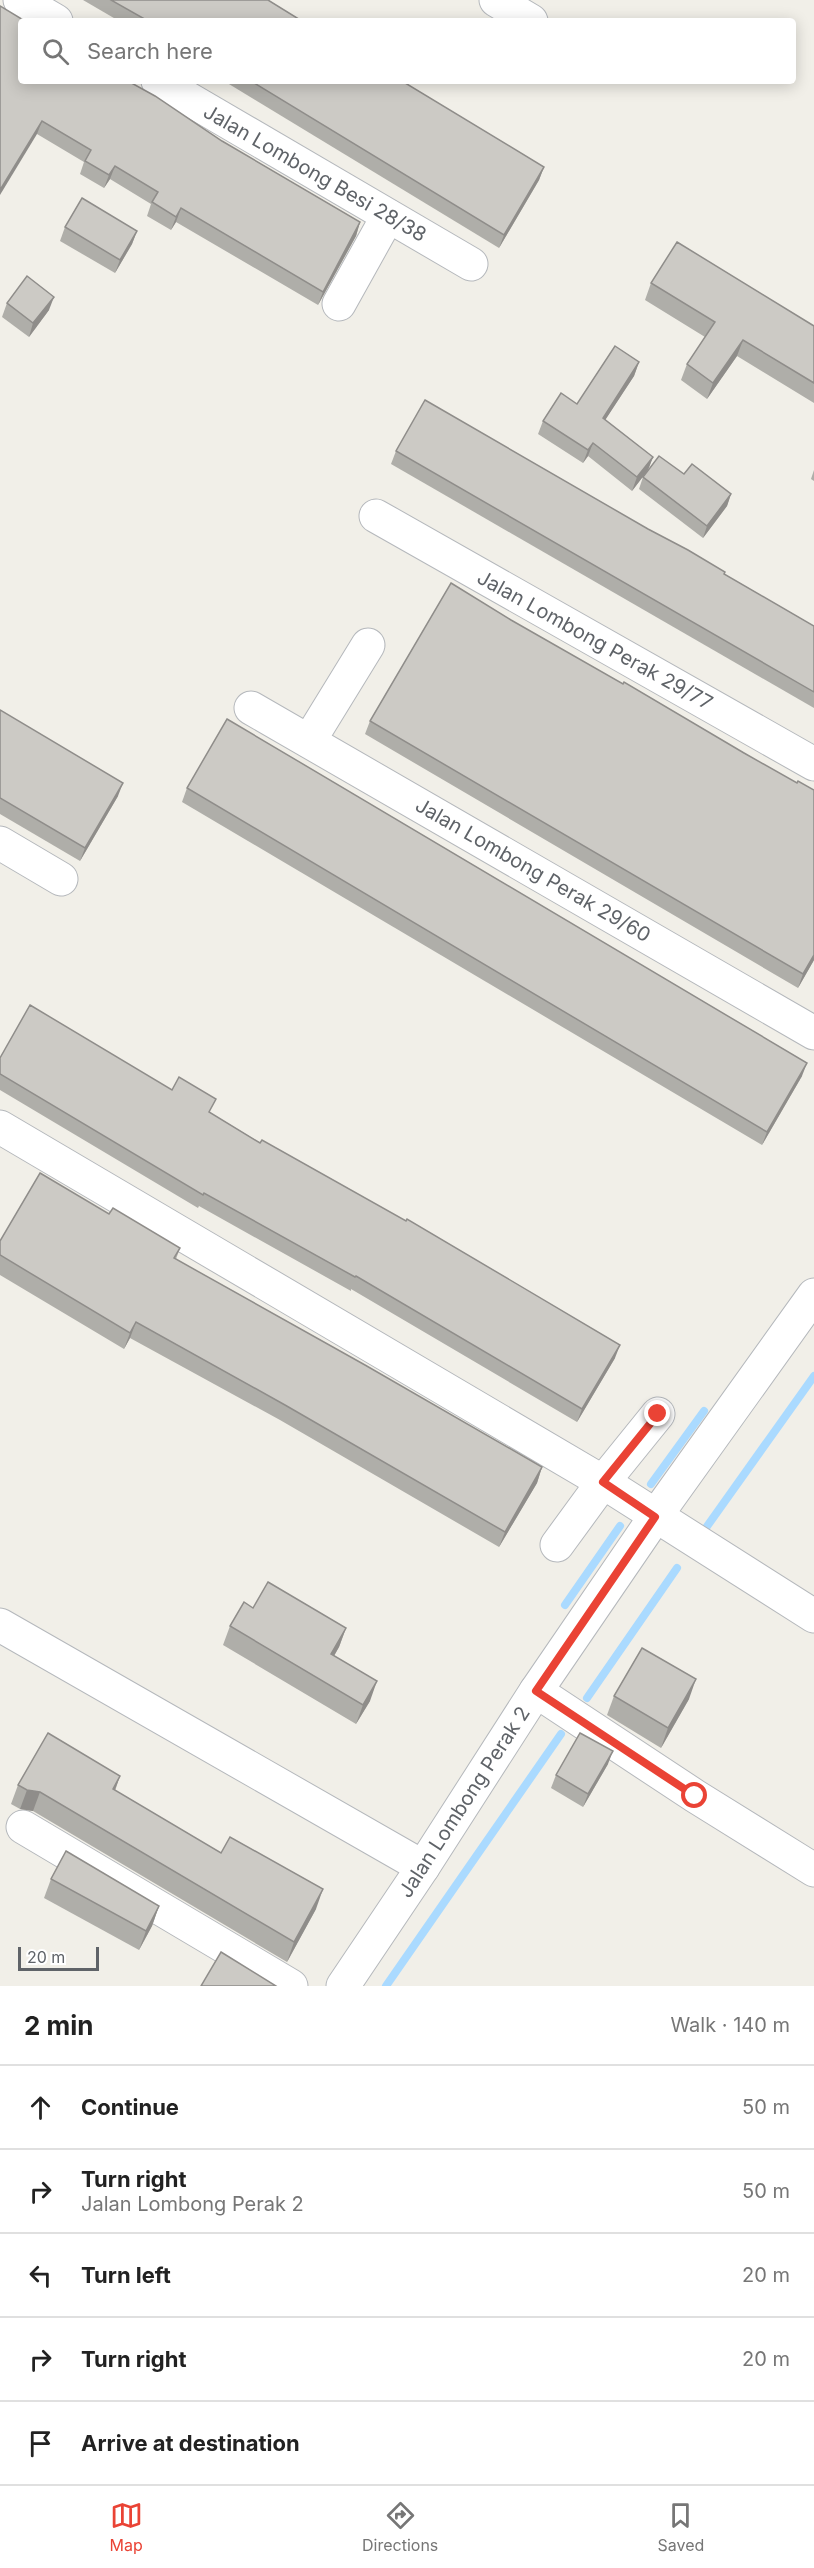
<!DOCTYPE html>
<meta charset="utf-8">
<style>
:root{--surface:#fff;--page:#f2f2f2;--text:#222;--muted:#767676;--line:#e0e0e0;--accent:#ea4335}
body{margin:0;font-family:Inter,sans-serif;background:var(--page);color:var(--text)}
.scale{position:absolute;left:18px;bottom:15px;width:81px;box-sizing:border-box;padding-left:6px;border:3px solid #5f6368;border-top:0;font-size:16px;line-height:21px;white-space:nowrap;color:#5f6368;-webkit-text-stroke:4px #fff;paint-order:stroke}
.stop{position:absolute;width:18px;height:18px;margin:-14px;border:4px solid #ea4335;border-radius:50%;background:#fff}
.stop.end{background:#ea4335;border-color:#fff;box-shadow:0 2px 6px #0008}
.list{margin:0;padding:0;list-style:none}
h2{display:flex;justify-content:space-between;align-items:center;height:78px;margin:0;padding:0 24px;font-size:26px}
h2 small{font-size:20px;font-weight:400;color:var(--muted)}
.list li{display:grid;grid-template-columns:39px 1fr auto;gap:18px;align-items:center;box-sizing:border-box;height:84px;padding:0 24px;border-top:2px solid var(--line)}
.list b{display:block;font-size:22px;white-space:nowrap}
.list p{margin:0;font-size:20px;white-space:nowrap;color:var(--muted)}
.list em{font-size:20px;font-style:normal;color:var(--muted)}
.icon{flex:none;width:33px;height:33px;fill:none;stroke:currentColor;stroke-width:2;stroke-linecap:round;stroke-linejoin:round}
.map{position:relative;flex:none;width:814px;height:1986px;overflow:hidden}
.search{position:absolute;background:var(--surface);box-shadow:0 3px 15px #0003;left:18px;right:18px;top:18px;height:66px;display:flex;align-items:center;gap:15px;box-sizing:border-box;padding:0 21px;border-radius:6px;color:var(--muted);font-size:22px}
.sheet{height:498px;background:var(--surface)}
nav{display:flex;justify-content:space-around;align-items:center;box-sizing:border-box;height:84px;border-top:2px solid var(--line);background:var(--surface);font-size:16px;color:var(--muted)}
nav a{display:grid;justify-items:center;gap:3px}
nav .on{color:var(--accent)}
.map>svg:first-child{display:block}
</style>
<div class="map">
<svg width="814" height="1986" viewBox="0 0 814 1986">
<rect width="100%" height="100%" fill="#f1efe8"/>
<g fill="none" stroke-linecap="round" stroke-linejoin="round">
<g stroke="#aadaff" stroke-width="8">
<path d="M651,1484l53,-73"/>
<path d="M703,1532l111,-156"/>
<path d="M565,1605l55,-79"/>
<path d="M587,1698l90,-130"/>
<path d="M386,1986l175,-252"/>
</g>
<defs>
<g id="minor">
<path d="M20,0l36,21"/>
<path d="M496,0l35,21"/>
<path d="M158,81l313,183"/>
<path d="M339,304l49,-88"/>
<path d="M376,516l438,248"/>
<path d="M251,708l563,325"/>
<path d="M309,741l59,-96"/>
<path d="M0,843l61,36"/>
<path d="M0,1127l603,355 211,134"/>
<path d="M557,1545l46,-63 55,-68"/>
<path d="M0,1625l423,242"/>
<path d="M536,1691l159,105 119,74"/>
<path d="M23,1827l268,159"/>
<path d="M343,1986l80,-119 113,-176 119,-174 159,-222"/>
</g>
</defs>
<use href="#minor" stroke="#b5b8bc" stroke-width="35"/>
<use href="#minor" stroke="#fff" stroke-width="33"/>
</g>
<g fill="#afaea9">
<path d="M83,0h185l34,21h-183z"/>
<path d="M0,6l222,135 138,81 -4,14 -38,69 -142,-83 -5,8 -24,-14 4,-12 -41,-25 -6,9 -24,-14 4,-12 -47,-28z"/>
<path d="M224,81h178l142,86 -5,13 -40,68z"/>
<path d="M65,227l72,4 -5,13 -17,29 -55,-32z"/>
<path d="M651,283l163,43v77l-77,-47 -30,43 -26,-19 6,-16 18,-27 -60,-37z"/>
<path d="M7,303l42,7 -20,27 -27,-20z"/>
<path d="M639,362l-5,14 -29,44 48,37 -5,13 -16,21 -44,-35 -5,7 -45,-29 5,-13 34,-17z"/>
<path d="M396,451l328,123 90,52v82l-423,-244z"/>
<path d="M814,470v11l-3,-2z"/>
<path d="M684,474l47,20 -4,12 -24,32 -64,-49 4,-12z"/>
<path d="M511,620l233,133 53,30 17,7v170l-16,28 -433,-254 5,-13z"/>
<path d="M0,710l118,86 -38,65 -80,-47z"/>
<path d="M187,788l615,288 -40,69 -580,-343z"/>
<path d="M0,1058l211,55 404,245 -38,64 -226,-133v2l-152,-85 -1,2 -198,-118z"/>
<path d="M0,1241l180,7 -4,11 366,208 -5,16 -38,64 -219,-127 -150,-82 -6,11 -124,-74z"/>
<path d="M230,1626l116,2 -7,19 -5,9 36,45 -14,23 -133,-79z"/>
<path d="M614,1696l75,3 -28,49 -54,-33z"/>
<path d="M608,1764l-25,43 -32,-19 5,-13z"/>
<path d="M120,1776l-5,15 201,118 -29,53 -254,-151 -13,-2 -9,-5 7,-19z"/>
<path d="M51,1879l108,27 -7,20 -13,24 -95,-52z"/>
</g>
<g fill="#8f8d8a">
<path d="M42,121l-5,13 -37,61v-5z"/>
<path d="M115,166l-5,13 -6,9 5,-13z"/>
<path d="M544,167l-5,13 -40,68 5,-13z"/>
<path d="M181,208l-5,14 -5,8 5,-13z"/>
<path d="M360,222l-4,14 -38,69 5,-13z"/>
<path d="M137,231l-5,13 -17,29 5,-13z"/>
<path d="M54,297l-5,13 -20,27 4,-14z"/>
<path d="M743,340l-6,16 -30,43 6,-16z"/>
<path d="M639,362l-5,14 -36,55 5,-13z"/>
<path d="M593,443l-5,13 -5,7 5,-13z"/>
<path d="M653,457l-5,13 -16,21 5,-14z"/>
<path d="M731,494l-4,12 -24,32 4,-12z"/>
<path d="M123,783l-5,13 -38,65 5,-13z"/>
<path d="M814,955v5l-16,28 5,-14z"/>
<path d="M807,1063l-5,13 -40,69 5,-13z"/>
<path d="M136,1322l-6,16 -6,11 6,-16z"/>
<path d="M620,1345l-5,13 -38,64 5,-13z"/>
<path d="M542,1467l-5,16 -38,64 6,-15z"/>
<path d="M346,1628l-7,19 -15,26 7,-19z"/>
<path d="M696,1679l-7,20 -28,49 7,-20z"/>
<path d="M377,1681l-7,20 -14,23 7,-19z"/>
<path d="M613,1751l-5,13 -25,43 5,-13z"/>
<path d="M120,1776l-7,19v-6z"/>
<path d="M27,1790l13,2 -7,19 -13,-2z"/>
<path d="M323,1889l-7,20 -29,53 7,-20z"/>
<path d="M159,1906l-7,20 -13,24 7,-19z"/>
</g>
<g fill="#cccac5" stroke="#8f8d8a" stroke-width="1.5">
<path d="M111,0h157l34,21h-154z"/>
<path d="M0,6l25,15h-4v60h107l27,15 67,45 138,81 -37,70 -142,-84 -5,9 -24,-15 6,-10 -43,-26 -6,9 -24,-14 6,-11 -49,-29 -42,69z"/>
<path d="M251,81h151l142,86 -40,68z"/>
<path d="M82,198l55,33 -17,29 -55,-33z"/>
<path d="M677,242l137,84v57l-71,-43 -30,43 -26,-19 28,-42 -64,-39z"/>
<path d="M27,276l27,21 -21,26 -26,-20z"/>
<path d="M615,346l24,16 -36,56 50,39 -16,20 -44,-34 -5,7 -45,-29 18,-28 16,11z"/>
<path d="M425,400l223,129 40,21 37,22 -1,2 90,52v66l-418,-241z"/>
<path d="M659,456l25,18 8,-10 39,30 -24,32 -64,-49z"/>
<path d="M451,583l60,37 112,64 1,-2 120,71 53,30 1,-2 16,9v165l-11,19 -433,-253z"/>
<path d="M0,710l123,73 -38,65 -85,-50z"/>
<path d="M227,719l580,344 -40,69 -580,-344z"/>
<path d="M30,1005l142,85 7,-13 37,22 -7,13 51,31 2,-3 144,81 1,-2 213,126 -38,64 -226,-133 -1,1 -151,-84 -1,2 -203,-121v-16z"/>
<path d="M40,1173l69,41 4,-6 67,40 -6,10 191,107 177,102 -37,65 -220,-127 -149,-83 -6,11 -130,-78v-14z"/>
<path d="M268,1582l78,46 -15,26 46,27 -14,24 -133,-79 14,-24 9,6z"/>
<path d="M642,1648l54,31 -28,49 -54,-32z"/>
<path d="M48,1733l72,43 -7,13 108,64 9,-16 93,52 -29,53 -254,-150 -13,-2 -9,-5z"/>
<path d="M580,1733l33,18 -25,43 -32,-19z"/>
<path d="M66,1851l93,55 -13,25 -95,-52z"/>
<path d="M221,1952l55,34h-75z"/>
</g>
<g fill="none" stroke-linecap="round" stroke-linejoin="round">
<path stroke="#ea4335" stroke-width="8" d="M658,1414l-55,68 52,35 -119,174 159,105"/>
</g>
<g text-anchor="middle" stroke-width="4.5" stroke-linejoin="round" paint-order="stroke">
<g font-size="20" fill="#5f6368" stroke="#fff">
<text transform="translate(315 173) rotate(30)" y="7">Jalan Lombong Besi 28/38</text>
<text transform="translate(595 640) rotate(29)" y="7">Jalan Lombong Perak 29/77</text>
<text transform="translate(533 870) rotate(30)" y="7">Jalan Lombong Perak 29/60</text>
<text transform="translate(464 1802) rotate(-57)" y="7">Jalan Lombong Perak 2</text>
</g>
</g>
</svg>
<div class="scale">20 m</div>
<div class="stop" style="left:695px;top:1796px"></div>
<div class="stop end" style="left:658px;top:1414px"></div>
<div class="search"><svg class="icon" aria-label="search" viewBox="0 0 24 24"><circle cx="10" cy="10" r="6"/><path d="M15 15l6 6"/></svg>Search here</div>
</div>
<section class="sheet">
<h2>2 min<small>Walk · 140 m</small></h2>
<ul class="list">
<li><svg class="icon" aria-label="ahead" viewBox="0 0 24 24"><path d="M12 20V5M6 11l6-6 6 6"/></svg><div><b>Continue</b></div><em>50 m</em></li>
<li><svg class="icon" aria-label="right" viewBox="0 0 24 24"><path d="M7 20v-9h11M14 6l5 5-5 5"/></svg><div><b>Turn right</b><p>Jalan Lombong Perak 2</p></div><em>50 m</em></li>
<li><svg class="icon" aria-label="left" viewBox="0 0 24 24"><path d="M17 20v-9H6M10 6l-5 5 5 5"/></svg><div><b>Turn left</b></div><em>20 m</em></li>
<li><svg class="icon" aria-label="right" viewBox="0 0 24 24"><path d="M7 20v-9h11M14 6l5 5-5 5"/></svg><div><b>Turn right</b></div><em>20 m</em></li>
<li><svg class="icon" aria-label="arrive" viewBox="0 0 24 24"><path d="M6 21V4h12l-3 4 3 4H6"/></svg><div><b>Arrive at destination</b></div></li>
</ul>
</section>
<nav>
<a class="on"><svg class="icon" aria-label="map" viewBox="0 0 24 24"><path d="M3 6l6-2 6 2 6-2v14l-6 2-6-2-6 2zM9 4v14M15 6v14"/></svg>Map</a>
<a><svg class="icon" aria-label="directions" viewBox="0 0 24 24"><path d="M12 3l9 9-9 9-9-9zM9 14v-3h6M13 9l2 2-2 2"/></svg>Directions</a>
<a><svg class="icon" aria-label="saved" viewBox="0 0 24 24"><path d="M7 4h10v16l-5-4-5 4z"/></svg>Saved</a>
</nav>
